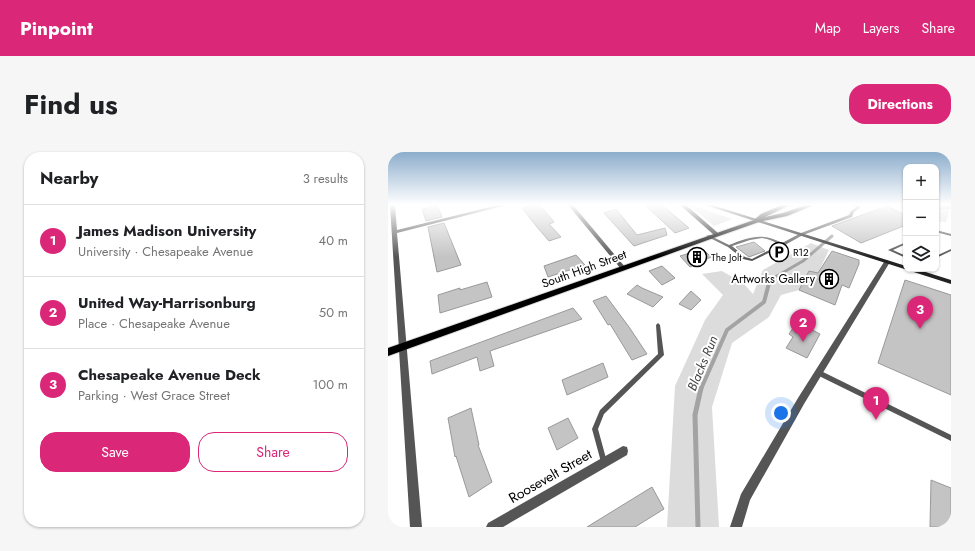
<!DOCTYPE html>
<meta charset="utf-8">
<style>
:root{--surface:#fff;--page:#f6f6f6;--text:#202124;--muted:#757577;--line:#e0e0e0;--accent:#db2777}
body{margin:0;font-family:Jost,sans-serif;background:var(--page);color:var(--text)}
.controls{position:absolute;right:12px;top:12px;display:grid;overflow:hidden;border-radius:8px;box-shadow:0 1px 3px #0004}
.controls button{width:36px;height:36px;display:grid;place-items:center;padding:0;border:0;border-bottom:1px solid var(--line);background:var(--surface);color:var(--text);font:20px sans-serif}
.you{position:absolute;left:393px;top:261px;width:14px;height:14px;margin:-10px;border:3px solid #fff;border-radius:50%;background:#1a73e8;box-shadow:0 0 0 6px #1a73e833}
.badge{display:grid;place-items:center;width:26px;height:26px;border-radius:50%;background:var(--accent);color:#fff;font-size:13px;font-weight:700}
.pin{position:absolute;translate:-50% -33px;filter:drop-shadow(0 1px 2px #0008)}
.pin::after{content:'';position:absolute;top:21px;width:14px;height:12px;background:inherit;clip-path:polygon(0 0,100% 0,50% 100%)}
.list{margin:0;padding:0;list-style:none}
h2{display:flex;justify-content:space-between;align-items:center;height:52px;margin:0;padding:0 16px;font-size:17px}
h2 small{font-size:13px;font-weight:400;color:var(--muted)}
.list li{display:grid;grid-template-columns:26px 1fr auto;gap:12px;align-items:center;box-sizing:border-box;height:72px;padding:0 16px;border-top:1px solid var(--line)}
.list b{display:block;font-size:15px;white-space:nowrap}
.list p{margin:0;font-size:13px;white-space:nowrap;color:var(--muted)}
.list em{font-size:13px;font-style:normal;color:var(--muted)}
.actions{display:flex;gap:8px;padding:12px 16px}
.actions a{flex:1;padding:9px 0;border:1px solid var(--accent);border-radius:16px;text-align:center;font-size:14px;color:var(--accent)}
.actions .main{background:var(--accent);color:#fff}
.icon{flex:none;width:22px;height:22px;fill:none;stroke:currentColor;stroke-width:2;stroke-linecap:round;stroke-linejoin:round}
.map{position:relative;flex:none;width:563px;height:375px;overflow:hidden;border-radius:16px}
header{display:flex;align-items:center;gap:24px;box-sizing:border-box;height:56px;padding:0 20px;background:var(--accent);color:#fff}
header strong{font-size:19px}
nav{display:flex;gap:22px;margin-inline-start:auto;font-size:14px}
.intro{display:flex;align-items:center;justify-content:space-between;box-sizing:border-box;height:96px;padding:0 24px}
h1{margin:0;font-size:28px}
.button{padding:10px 18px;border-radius:16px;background:var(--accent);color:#fff;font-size:14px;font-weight:700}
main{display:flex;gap:24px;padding:0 24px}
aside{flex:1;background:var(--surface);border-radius:16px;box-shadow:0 1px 3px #0004}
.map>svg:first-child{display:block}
</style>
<header>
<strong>Pinpoint</strong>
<nav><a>Map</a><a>Layers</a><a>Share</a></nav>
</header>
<div class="intro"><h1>Find us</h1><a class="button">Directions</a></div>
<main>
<aside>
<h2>Nearby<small>3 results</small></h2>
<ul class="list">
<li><span class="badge">1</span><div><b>James Madison University</b><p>University · Chesapeake Avenue</p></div><em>40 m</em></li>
<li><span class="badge">2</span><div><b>United Way-Harrisonburg</b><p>Place · Chesapeake Avenue</p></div><em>50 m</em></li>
<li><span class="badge">3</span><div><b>Chesapeake Avenue Deck</b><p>Parking · West Grace Street</p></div><em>100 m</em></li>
</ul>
<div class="actions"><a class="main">Save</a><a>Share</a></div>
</aside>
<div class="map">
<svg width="563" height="375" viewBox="0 0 563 375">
<rect width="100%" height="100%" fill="#fff"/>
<g fill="#dcdcdc">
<path d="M301,53h3l40,14 -18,7z"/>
<path d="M548,53h15l-5,17 -10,-1z"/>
<path d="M423,91l18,7 -11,23 -9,-2 -10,19 -18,5 -12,22 -37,26 -20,64 7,120h-52l8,-141 30,-66 18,-25 -21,-21 20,-3 22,13 9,10 10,-24z"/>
</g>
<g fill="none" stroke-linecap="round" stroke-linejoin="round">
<g stroke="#a3a3a3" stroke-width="3">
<path d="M548,56l15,-1"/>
<path d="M381,132l1,-4 33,-19 29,-25"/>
</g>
<path stroke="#a3a3a3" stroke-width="4" d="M313,237l26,-59 37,-28 5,-19"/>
<path stroke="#a3a3a3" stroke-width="5" d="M310,375l-3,-112 6,-27"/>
</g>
<g fill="#c4c4c4" stroke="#999">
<path d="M49,53l5,12 -16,4 -4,-12z"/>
<path d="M146,53h6l14,17 -5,2 12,13 -12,4 -12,-14 -15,-19z"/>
<path d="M257,53h17l27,23 -14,5z"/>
<path d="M499,54l19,9v10l-45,18 -29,-17z"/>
<path d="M228,57l21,26 28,-7 2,7 -33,11 -30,-33z"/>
<path d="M56,71l17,42 -24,7 -9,-45z"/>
<path d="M366,90l11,9 -16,6 -13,-10z"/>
<path d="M315,97l8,8 -21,10 -10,-11z"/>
<path d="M444,99l27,9v4l-10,24 -7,-3 -7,20 -36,-15 10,-19 9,2z"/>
<path d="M188,103l9,10 -37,12 -4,-11z"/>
<path d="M274,114l13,12 -13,7 -13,-14z"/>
<path d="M517,128l46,15v100l-73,-32z"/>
<path d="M99,130l5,15 -52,16 -2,-18 22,-7v2z"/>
<path d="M249,133l5,3 21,9 -10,10 -26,-13z"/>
<path d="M303,139l10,9 -10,10 -12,-6z"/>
<path d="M218,144l23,31 18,27 -15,6 -22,-36 -2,1 -15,-24z"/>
<path d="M185,156l9,11 -92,32 4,15 -14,5 -3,-14 -45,17 -2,-13z"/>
<path d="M409,170l23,12 -13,24 -21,-10 7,-11 -4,-3z"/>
<path d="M215,211l5,14 -41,18 -5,-15z"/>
<path d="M83,256l8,37h-1l14,37 -23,15 -13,-41 -1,1 -7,-39z"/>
<path d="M180,266l10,20 -21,12 -9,-22z"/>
<path d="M543,328l20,8v39h-21z"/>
<path d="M264,335l12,22 -29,18h-48z"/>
</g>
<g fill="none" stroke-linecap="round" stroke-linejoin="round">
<defs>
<path id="primary" d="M394,53h8l-25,12 18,-4 23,-8h8l-27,11 -28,6 -40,14 -331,120v-8l366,-128 7,-6z"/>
</defs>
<use href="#primary" stroke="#dbdbdb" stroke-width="2"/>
<g fill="#555" fill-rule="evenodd">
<path d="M464,53h5l4,2 -7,5 -2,5 -49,18 -20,11 -31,15 -9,-2 -15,-12 -22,-11 3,-1 20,10c19,-8 34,-13 53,-2l19,-10 48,-18 2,-4 6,-4zM374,86c7,1 12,3 17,7l-27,14 -7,-2 -13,-11 18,-6z"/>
<path d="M548,78l15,4v2l-15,-4z"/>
<path d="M518,90v2l-13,6 13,6v2l-18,-8z"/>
<path d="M563,97v2l-15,7v-2z"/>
<path d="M270,171l2,2 4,30 -1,1 -59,58 -6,15 9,33 -1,2 -2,1 -2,-1 -1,-2 -9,-33 8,-19 58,-56 -2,-29z"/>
<path d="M429,219h4l130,64v6l-134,-66 -1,-2z"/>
</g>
<g fill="#555" fill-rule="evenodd">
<path d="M2,53h5l2,25 101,-25h9l-110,28 25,294h-12z"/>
<path d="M180,53h5l52,62v2h-4z"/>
<path d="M499,108l3,2 -86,142 -54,96 -8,27h-12l11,-33 57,-96 86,-136z"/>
<path d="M235,294l4,1 1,4 -1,4 -124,72h-17l2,-4z"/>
</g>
<g fill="#222" fill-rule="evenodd">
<path d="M292,53h6l32,28v2h-4z"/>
<path d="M317,53h7l194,61v3h10l35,11v4z"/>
</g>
<use href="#primary" fill="#000" fill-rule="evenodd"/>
</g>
<linearGradient id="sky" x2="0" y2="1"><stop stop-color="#8cadcc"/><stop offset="0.5" stop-color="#fff"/><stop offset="1" stop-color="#fff" stop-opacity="0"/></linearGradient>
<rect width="563" height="105" fill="url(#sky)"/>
<defs>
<symbol id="parking-ring" viewBox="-11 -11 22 22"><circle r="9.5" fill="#fff" stroke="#000" stroke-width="1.5"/><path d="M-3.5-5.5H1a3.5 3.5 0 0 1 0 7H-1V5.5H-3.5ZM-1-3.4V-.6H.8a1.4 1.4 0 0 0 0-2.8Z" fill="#000"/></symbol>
<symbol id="building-ring" viewBox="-11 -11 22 22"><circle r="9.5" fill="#fff" stroke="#000" stroke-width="1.5"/><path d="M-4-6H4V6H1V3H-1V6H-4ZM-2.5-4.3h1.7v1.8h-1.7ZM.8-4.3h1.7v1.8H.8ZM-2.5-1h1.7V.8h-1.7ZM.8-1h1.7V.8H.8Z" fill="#000"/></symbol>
</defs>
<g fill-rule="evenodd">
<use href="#parking-ring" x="380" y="89" width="22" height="22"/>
<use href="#building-ring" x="298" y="94" width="22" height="22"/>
<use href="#building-ring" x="430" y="116" width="22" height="22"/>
</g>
<g text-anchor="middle" stroke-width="4" stroke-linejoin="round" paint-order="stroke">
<g font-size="10" fill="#000" stroke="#fff" text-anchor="start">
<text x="405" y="104">R12</text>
<text x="323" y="109">The Jolt</text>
</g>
<g font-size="12" fill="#000" stroke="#fff">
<text transform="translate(196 117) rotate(-20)" y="4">South High Street</text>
</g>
<g font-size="12" fill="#000" stroke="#fff" text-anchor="end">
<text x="427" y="131">Artworks Gallery</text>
</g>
<g font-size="13" font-style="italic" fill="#444" stroke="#fff">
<text transform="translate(314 211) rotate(-67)" y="5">Blacks Run</text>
</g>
<g font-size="14" fill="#000" stroke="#fff">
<text transform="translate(162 324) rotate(-30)" y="5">Roosevelt Street</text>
</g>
</g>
</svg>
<div class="controls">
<button>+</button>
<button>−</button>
<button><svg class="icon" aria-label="layers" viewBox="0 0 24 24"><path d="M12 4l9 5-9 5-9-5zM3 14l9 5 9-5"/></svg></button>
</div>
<div class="you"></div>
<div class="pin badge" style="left:488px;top:268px">1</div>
<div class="pin badge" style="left:415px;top:190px">2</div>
<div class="pin badge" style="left:532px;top:177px">3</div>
</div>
</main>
